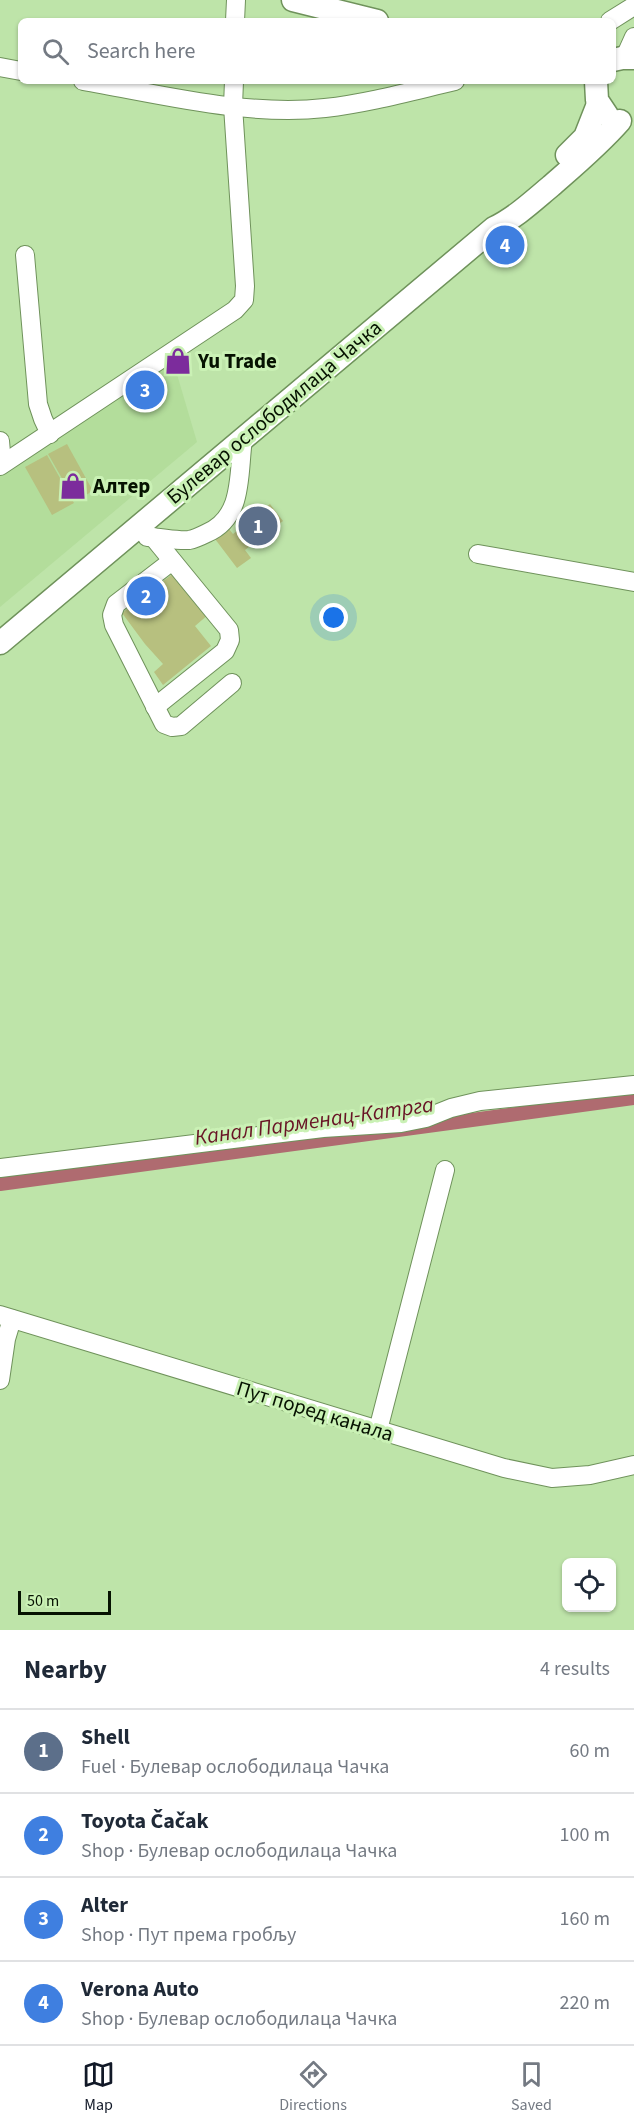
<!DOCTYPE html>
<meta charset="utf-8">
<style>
:root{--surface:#fff;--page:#f6f6f7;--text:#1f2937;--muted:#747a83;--line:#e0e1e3;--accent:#111827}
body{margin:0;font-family:"Source Sans 3",sans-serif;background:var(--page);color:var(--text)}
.controls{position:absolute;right:18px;bottom:18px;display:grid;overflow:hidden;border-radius:9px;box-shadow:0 2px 4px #0004}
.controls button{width:54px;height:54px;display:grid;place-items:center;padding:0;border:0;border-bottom:2px solid var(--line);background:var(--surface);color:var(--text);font:30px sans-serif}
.scale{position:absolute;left:18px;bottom:15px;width:93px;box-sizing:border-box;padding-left:6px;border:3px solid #061201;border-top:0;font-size:16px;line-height:21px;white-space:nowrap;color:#061201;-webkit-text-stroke:4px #caf1b5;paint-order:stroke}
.you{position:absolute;left:334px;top:618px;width:21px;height:21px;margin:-15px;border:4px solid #fff;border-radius:50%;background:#1a73e8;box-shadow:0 0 0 9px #1a73e833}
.badge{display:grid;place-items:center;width:39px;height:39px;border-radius:50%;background:var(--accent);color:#fff;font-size:20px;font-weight:700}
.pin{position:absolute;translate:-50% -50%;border:3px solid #fff;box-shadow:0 2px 6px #0006}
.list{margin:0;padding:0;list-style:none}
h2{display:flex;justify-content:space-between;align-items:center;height:78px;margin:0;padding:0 24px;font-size:26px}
h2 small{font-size:20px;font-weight:400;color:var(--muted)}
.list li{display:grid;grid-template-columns:39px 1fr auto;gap:18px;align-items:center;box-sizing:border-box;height:84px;padding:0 24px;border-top:2px solid var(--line)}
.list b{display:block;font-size:22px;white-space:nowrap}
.list p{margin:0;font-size:20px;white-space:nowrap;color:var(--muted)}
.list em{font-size:20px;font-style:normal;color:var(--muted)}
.icon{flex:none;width:33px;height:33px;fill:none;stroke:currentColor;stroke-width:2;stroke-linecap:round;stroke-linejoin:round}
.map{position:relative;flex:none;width:634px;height:1630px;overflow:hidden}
.search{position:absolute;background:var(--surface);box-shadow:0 2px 4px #0004;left:18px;right:18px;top:18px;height:66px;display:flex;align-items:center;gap:15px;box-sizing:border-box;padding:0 21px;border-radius:9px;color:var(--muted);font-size:22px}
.sheet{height:414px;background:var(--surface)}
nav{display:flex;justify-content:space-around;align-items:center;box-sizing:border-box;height:84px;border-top:2px solid var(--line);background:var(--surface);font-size:16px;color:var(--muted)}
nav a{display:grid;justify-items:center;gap:3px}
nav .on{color:var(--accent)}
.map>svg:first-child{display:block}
</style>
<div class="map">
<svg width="634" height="1630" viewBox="0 0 634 1630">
<rect width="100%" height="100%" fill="#bee4a9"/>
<path fill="#b3dd9b" d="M171,354l26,88 -197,165v-136z"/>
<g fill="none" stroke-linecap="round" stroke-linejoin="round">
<path stroke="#af6b70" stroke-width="14" d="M0,1184l634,-86"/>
</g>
<g fill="#b7c07f">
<path d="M67,444l26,47 -18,10 -27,-47z"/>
<path d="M47,455l27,48 -22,12 -27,-48z"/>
<path d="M270,504l13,17 -38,29 6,8 -14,10 -25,-33 14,-10 7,9z"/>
<path d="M175,572l34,42 -14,12 16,20 -48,39 -9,-13 9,-8 -18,-20 -23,-31z"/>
</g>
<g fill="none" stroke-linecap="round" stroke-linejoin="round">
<defs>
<g id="minor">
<path d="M235,21l1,-21"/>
<path d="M610,21l24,-15"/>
<path d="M625,57l9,-20"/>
<path d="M0,67l21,4"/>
<path d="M83,81c76,13 165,36 242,27 44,-5 87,-17 130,-27"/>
<path d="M25,255l13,149 5,15 7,15"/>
<path d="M0,441l2,23"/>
<path d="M0,466l235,-156 9,-10 1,-14 -12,-180 1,-25"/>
<path d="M147,537c14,0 28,4 42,3 6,-1 12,-4 18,-7 37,-16 31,-59 36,-94"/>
<path d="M153,537l76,93 1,10 -5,11 -70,56"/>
<path d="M478,554l156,28"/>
<path d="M172,561l-56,43 -4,11 2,10 50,99 8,3 9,-1 51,-43"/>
<path d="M0,1168l323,-40 78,-5 25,-5 25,-10 29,-7 154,-16"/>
<path d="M0,1315l504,153 48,10 38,-3 44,-10"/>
<path d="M0,1380l6,-41 6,-20"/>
<path d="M378,1430l67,-260"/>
</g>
<g id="major">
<path d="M293,0l84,21"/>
<path d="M613,60l9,-2h12"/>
<path d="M596,81l1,19 10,15"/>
<path d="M567,155l18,-18 13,-33"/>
<path d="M0,643l494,-415c21,-10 39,-27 57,-42 24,-21 48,-41 69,-65"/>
</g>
</defs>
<use href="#minor" stroke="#6f925b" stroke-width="20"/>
<use href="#major" stroke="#6f925b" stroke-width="25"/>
<use href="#minor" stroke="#fff" stroke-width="18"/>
<use href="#major" stroke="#fff" stroke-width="22"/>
</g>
<defs>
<symbol id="shop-bare" viewBox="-9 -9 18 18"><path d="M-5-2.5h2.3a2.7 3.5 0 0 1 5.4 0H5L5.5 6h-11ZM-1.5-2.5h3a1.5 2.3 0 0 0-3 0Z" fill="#7c2c9c" stroke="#caf1b5" stroke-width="2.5" paint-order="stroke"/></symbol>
</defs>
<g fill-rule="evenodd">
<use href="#shop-bare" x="159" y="342" width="38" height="38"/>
<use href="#shop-bare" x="54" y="467" width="38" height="38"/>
</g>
<g text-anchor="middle" stroke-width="6" stroke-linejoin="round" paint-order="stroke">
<g font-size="21" font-weight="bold" fill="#061201" stroke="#caf1b5" text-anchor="start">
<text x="198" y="368">Yu Trade</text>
<text x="93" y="493">Алтер</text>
</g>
<g font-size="21" fill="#061201" stroke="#caf1b5">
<text transform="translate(274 412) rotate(-40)" y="7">Булевар ослободилаца Чачка</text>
<text transform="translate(315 1411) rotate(17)" y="7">Пут поред канала</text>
</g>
<g font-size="22" font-style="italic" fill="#681425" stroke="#caf1b5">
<text transform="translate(314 1120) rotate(-8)" y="8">Канал Парменац-Катрга</text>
</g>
</g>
</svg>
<div class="controls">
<button><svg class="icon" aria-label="locate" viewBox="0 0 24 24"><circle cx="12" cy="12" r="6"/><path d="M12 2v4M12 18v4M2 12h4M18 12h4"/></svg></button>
</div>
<div class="scale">50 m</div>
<div class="you"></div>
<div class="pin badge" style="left:258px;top:526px;background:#5c6f8a">1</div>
<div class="pin badge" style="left:146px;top:596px;background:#3f7fe0">2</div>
<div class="pin badge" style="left:145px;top:390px;background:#3f7fe0">3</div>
<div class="pin badge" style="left:505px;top:245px;background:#3f7fe0">4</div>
<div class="search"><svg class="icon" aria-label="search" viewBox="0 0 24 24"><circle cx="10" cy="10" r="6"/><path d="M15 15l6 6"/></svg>Search here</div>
</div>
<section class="sheet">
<h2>Nearby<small>4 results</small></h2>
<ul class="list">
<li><span class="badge" style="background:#5c6f8a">1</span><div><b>Shell</b><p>Fuel · Булевар ослободилаца Чачка</p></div><em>60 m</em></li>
<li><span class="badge" style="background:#3f7fe0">2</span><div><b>Toyota Čačak</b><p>Shop · Булевар ослободилаца Чачка</p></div><em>100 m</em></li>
<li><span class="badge" style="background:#3f7fe0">3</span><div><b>Alter</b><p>Shop · Пут према гробљу</p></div><em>160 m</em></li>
<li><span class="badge" style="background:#3f7fe0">4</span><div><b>Verona Auto</b><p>Shop · Булевар ослободилаца Чачка</p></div><em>220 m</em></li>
</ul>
</section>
<nav>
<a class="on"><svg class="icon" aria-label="map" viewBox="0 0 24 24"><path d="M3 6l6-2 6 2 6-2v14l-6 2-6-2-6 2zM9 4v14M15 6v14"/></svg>Map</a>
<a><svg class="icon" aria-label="directions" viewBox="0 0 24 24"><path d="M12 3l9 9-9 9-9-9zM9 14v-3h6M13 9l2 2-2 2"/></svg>Directions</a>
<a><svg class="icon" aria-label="saved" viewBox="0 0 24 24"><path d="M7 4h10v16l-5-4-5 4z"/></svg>Saved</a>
</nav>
